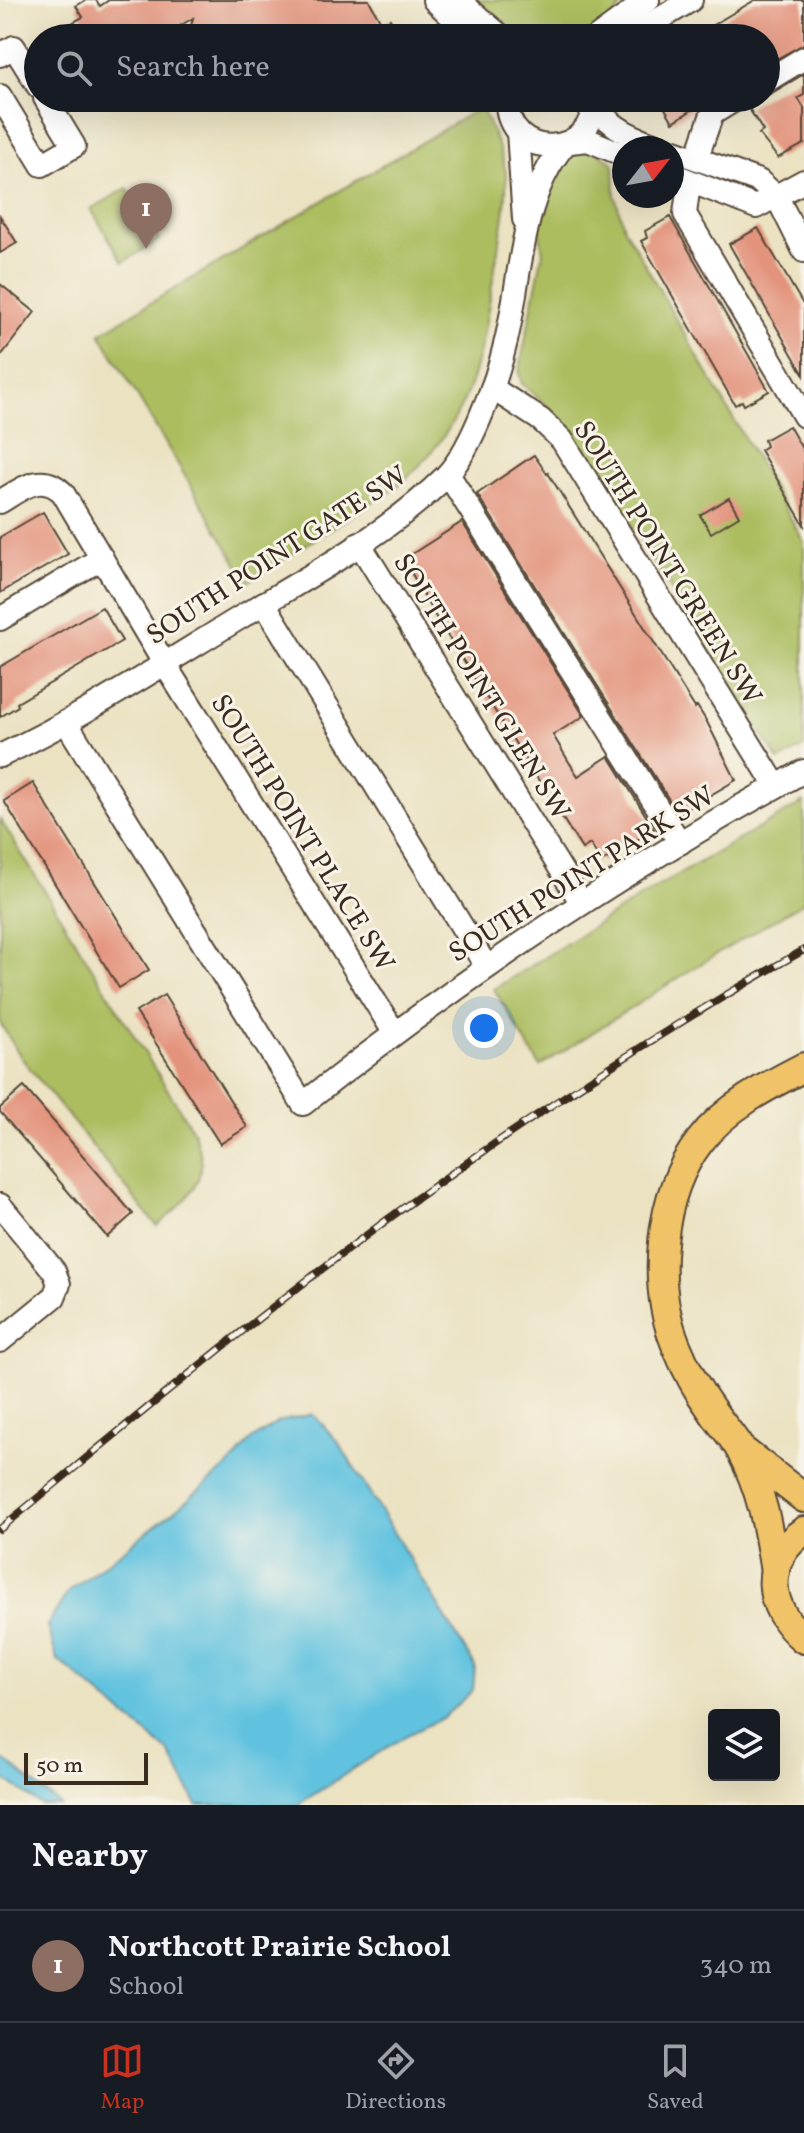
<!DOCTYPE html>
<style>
:root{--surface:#171b24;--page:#20242c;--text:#f1f3f6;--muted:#9ea1a6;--line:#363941;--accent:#c8321e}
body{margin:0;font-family:Vollkorn,serif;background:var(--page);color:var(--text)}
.controls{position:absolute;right:24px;bottom:24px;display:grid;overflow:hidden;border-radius:8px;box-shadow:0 8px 32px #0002}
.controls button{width:72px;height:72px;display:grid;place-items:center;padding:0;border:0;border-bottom:2px solid var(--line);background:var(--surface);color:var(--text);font:40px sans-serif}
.compass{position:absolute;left:612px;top:136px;width:72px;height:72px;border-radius:50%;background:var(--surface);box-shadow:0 8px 32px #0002;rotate:59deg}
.scale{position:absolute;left:24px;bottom:20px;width:124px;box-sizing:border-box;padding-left:8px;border:4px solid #3b2a1e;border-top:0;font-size:22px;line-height:28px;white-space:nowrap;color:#3b2a1e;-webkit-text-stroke:6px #f7f3e8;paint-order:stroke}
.you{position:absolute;left:484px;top:1028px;width:28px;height:28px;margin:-20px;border:6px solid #fff;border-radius:50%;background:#1a73e8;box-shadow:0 0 0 12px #1a73e833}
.badge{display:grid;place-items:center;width:52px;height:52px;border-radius:50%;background:var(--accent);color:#fff;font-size:26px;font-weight:700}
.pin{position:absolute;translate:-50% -66px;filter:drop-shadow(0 2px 4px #0008)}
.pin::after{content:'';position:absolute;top:42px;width:28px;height:24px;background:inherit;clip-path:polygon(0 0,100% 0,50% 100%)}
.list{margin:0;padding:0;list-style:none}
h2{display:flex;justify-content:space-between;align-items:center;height:104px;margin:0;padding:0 32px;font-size:34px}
h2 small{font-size:26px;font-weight:400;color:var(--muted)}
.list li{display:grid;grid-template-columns:52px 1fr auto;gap:24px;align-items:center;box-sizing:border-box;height:112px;padding:0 32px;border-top:2px solid var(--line)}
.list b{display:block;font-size:30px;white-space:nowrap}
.list p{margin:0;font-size:26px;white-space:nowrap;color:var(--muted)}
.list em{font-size:26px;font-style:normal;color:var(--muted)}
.icon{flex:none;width:44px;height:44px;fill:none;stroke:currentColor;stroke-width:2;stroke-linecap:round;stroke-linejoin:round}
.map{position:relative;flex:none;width:804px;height:1805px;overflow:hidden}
.search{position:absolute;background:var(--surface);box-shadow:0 8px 32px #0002;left:24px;right:24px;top:24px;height:88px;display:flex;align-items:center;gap:20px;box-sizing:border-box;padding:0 28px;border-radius:44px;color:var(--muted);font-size:30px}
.sheet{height:216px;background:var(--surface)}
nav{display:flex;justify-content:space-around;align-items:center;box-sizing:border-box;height:112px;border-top:2px solid var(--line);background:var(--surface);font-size:22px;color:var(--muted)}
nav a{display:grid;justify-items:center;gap:4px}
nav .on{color:var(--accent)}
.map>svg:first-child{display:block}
</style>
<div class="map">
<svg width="804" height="1805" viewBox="0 0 804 1805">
<rect width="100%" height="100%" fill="#f7f3e8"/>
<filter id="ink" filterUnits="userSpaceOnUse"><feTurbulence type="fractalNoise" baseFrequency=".0125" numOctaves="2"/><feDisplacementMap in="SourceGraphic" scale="16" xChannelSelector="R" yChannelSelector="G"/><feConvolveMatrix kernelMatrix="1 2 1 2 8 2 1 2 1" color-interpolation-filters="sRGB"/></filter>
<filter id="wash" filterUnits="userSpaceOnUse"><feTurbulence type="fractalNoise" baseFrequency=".006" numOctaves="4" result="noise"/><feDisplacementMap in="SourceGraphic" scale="32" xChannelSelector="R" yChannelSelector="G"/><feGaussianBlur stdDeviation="1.8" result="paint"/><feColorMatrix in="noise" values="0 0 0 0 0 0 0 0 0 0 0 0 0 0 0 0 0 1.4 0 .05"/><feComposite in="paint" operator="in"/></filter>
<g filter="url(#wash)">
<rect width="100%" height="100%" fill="#ebe2c2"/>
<g fill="#acbd60" stroke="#74743f" stroke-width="2">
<path d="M471,0h154l-8,13 -32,25h-66z"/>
<path d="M481,107c9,22 23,46 25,69 2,35 -8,69 -13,103 -14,88 -23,145 -94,206l-151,97 -148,-249z"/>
<path d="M593,148l21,16 1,31 9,33 180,314v205l-25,14 -204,-325 -23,-26 -30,-26 -3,-12 24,-120c-9,-43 2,-65 23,-100z"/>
<path d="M127,188l32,52 -36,22 -32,-53z"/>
<path d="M804,802v100l-110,66 -154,98 -46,-77 156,-98z"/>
<path d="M0,819l195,315c0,9 5,15 6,24 4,28 -25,52 -44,68l-135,-167 -22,-36z"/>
</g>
<g fill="#61c2df" stroke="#4e767e" stroke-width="2">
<path d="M313,1414l26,29 136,223 -2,24 -29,27 -39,19 -108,69h-100l-28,-53 -112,-93 -10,-33 21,-34 105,-80 61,-51 16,-20 28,-19z"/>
<path d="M0,1758l11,7 49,40h-19l-41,-29z"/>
</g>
<g id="blocks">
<g fill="#e3937b">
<path d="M86,0h10l4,6 9,-6h260l13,24 8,-5 10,19h-96l-11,-3 -1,3h-104l5,-20 -33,20h-94l-5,-9 22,-12 -7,-11z"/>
<path d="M755,0h49v44l-38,21v-27h-75z"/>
<path d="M804,74v21l-6,3 6,10v36l-26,14 -19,-24 4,-3 -15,-24z"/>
<path d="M659,98h52l-38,24z"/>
<path d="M0,216l17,27 -17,10z"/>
<path d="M670,217l99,174 -25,14 -2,-4 -7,4 -94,-164 6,-3 -2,-7z"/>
<path d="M758,228l46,78v69l-75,-131z"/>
<path d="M0,284l35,28 -35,45z"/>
<path d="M789,426l15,26v73l-44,-75 6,-4 -2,-6z"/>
<path d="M534,455l13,19 1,-1 147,235 2,-2 10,16 29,58 -58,34 -201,-320z"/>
<path d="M729,498l10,18 -28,17 -11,-18z"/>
<path d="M43,512l25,42 -68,39v-56z"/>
<path d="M462,522l122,194 -31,19 16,27 9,14 31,-20 45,73 -52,33 -12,-18 -8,5 -150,-238 -28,-52z"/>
<path d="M102,607l20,34 -105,62 1,3 -18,11v-50z"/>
<path d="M33,783l116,187 -30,18 -115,-187z"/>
<path d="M164,995l83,132 -27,17 -84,-132z"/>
<path d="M24,1087l109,127 -26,23 -107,-125v-4z"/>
</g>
</g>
</g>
<g filter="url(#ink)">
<use href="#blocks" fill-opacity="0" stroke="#554637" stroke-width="2"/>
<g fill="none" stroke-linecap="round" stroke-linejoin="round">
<defs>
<g id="minor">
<path d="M434,0l40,38"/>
<path d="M458,0l45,38"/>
<path d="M596,38l52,-38"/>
<path d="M628,38l63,-38"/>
<path d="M0,55l14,-8 24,39"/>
<path d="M766,81l38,-23"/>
<path d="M0,96l42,69 32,-19 -29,-48"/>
<path d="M507,98c-3,65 91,62 86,0"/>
<path d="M594,104c18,26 43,35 72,44"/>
<path d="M518,132l6,87"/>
<path d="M570,142l18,-2 36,15"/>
<path d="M672,150l87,31 18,16 27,54"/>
<path d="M697,157l15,-43 26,-16"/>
<path d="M672,174l84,33 48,-26"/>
<path d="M688,191l-3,23 119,202"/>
<path d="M492,388l49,32 21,20 214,346"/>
<path d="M448,474l232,369"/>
<path d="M0,502c21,-13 42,-31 63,-9l101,170 230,369"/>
<path d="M359,543l222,359"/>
<path d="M264,603l222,363"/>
<path d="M0,619l102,-61"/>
<path d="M66,722l237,382c158,-125 324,-236 501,-333"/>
<path d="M0,756c84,-40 162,-91 241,-139 70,-42 147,-83 205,-141 17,-18 29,-45 38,-68 9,-20 16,-42 21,-63 17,-66 14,-147 60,-201"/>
<path d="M0,1205l54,66 5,13 -5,13 -54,44"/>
</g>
<g id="major">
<path d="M743,1451l61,47"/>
<path d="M804,1531c-43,29 -38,77 0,108"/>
<path d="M775,1572c-7,-45 -13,-82 -35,-123 -8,-14 -20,-26 -29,-40 -14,-19 -26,-42 -35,-64 -25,-62 -17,-151 24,-204 26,-34 67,-55 104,-74"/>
</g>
</defs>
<use href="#minor" stroke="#554637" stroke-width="26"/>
<use href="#major" stroke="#554637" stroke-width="32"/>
<use href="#minor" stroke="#fff" stroke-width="22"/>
<use href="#major" stroke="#f0c369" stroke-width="28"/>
<defs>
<path id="rail" d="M0,1529c137,-112 273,-227 417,-331 125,-89 253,-173 387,-248"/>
</defs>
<use href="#rail" stroke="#3b2a1e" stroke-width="8"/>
<use href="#rail" stroke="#f7f3e8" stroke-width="5" stroke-dasharray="15" stroke-linecap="butt"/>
</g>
</g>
<g text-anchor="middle" stroke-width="6" stroke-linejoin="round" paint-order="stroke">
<g font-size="28" fill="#3b2a1e" stroke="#f7f3e8">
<text transform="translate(276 554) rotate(-33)" y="10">SOUTH POINT GATE SW</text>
<text transform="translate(669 562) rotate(58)" y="10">SOUTH POINT GREEN SW</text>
<text transform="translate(483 686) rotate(58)" y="10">SOUTH POINT GLEN SW</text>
<text transform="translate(304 832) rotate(58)" y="10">SOUTH POINT PLACE SW</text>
<text transform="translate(581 873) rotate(-32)" y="10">SOUTH POINT PARK SW</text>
</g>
</g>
</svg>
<div class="controls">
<button><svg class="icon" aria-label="layers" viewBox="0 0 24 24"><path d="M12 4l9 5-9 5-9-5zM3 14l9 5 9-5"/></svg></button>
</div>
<svg class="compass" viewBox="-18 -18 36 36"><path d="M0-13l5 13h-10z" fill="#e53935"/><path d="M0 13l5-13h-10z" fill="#9ea1a6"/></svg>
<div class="scale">50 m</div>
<div class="you"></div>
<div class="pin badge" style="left:146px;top:249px;background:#8d6e63">1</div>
<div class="search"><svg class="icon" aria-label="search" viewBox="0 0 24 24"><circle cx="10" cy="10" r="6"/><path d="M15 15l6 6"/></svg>Search here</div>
</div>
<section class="sheet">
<h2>Nearby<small></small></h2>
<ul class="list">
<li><span class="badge" style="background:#8d6e63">1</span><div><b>Northcott Prairie School</b><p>School</p></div><em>340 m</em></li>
</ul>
</section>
<nav>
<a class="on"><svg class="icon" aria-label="map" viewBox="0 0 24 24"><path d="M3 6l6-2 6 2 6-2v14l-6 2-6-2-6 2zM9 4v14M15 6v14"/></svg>Map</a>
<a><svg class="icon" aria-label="directions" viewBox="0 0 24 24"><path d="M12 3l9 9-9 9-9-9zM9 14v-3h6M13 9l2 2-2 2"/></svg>Directions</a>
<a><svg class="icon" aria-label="saved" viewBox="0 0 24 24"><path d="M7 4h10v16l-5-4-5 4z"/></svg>Saved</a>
</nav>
